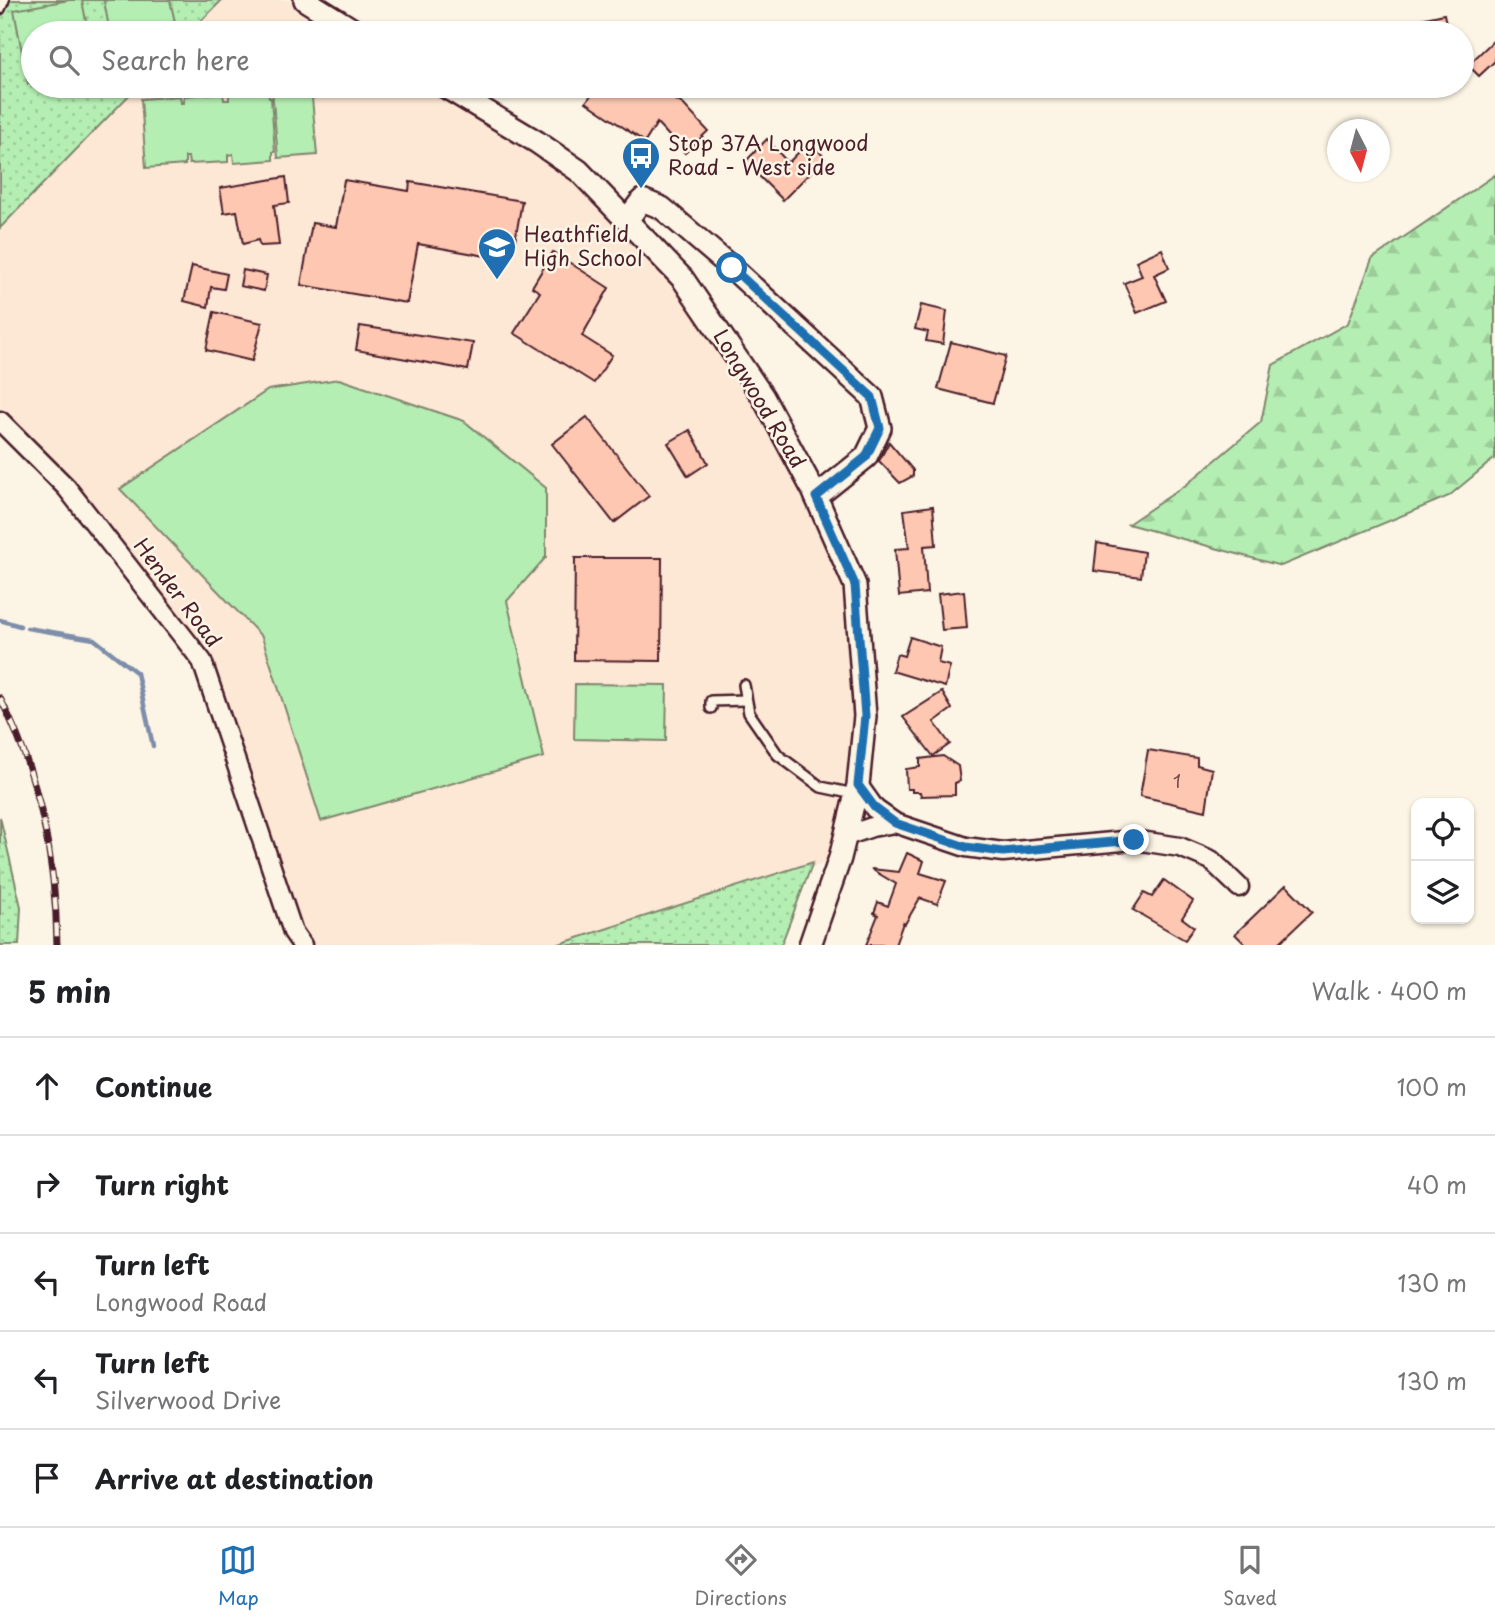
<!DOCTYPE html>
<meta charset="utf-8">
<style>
:root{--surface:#fff;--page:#f2f2f2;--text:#202124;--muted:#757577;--line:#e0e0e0;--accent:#1f6fb2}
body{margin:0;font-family:"Playpen Sans",sans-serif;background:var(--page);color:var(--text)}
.controls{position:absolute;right:21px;bottom:21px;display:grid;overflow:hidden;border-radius:14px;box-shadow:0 2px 5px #0004}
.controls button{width:63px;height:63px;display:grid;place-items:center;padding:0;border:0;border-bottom:2px solid var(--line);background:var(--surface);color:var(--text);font:35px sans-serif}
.compass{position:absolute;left:1327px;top:119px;width:63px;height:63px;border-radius:50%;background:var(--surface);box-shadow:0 2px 5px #0004;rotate:174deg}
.stop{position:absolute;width:21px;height:21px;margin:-16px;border:5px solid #1f6fb2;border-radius:50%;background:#fff}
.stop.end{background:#1f6fb2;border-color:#fff;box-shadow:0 2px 7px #0008}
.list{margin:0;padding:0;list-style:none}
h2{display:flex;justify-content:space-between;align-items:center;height:91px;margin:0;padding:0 28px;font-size:30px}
h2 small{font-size:23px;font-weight:400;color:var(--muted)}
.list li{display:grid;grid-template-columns:46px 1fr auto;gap:21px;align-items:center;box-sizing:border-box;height:98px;padding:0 28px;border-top:2px solid var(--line)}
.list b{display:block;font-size:26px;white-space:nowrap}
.list p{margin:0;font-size:23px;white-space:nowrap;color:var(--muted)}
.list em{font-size:23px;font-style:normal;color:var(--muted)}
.icon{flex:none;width:38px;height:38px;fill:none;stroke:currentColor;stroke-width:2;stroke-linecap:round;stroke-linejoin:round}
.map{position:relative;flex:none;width:1495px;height:945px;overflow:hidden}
.search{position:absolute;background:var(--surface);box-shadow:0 2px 5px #0004;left:21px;right:21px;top:21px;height:77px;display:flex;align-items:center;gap:18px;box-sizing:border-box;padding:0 24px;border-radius:38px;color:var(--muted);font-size:26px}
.sheet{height:581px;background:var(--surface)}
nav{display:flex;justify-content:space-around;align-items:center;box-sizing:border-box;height:98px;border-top:2px solid var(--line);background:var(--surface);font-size:19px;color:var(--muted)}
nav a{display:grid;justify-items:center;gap:4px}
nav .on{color:var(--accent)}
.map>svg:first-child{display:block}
</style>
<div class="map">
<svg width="1495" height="945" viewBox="0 0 1495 945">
<defs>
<pattern id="forest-firs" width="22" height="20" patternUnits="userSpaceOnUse" patternTransform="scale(1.75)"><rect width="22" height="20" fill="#b4eeb2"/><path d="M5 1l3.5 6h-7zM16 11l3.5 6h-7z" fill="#9ccc99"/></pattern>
<pattern id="park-dots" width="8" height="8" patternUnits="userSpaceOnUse" patternTransform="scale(1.75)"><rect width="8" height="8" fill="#b4eeb2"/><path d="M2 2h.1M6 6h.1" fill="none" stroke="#9ccc99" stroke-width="1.8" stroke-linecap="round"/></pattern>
</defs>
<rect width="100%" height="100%" fill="#fcf5e5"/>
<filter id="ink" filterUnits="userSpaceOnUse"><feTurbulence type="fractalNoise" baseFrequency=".0143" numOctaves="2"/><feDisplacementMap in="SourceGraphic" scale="14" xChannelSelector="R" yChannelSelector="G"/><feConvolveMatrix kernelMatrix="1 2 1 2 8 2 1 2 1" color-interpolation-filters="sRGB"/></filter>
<g filter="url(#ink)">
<g fill="#fde7d5">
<path d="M222,0h83l53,33h-169z"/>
<path d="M138,86h306l93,56 90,78 135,177 93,188 10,131 -25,142 -245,87h-293l-100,-284 -202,-241v-192z"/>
</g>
<path fill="url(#forest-firs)" stroke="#7f866e" stroke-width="2" d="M1495,175v283l-46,38 -168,70 -153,-42 58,-39 75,-63 12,-57 75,-42 24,-64z"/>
<g fill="url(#park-dots)" stroke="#7f866e" stroke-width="2">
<path d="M0,0h222l-33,33h-156v53h105l-138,142z"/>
<path d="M0,817l21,90 -2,38h-19z"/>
<path d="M813,862l-32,83h-225z"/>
</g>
<g fill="#b4eeb2" stroke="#7f866e" stroke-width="2">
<path d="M69,0h13l6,32 -55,1v50l-5,1 -14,-74z"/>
<path d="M108,0h62l5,22 -65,11 -6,-32z"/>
<path d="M311,86l6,69 -39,3 -6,-69z"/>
<path d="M268,91l1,7h2l4,54h-2v8l-39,3 -1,-9 -5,1v7l-39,2 -1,-7h-3v8l-39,3 -5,-69 39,-3 1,7h3v-7l39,-3 1,7h5v-6z"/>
<path d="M339,379l125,42 82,67v69l-39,44 37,156 -223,64 -59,-184 -142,-148 148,-99z"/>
<path d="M575,684l92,1 -1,56 -92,-2z"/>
</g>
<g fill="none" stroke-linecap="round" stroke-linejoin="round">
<g stroke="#7d8daa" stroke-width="4.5">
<path d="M0,620l20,6"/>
<path d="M27,628l67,11 43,34 16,73"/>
</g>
</g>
<g fill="#fec7b1" stroke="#4a1f2b" stroke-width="2">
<path d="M1444,14l4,19h-67l-1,-5z"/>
<path d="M1495,39v22l-16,15 -11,-11z"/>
<path d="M598,86h52l33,18 25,27 -23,22 -28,-30 -12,19 -59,-40z"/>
<path d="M767,139l21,24 22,-22 15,17 -42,42 -38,-38z"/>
<path d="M286,177l3,26 -15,2 5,40 -19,1 -2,-6 -15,4 -6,-33 -13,2 -4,-25z"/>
<path d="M344,180l65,11 1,-9 112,19 -7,40 -26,-4 -3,19 -68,-12 -11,59 -106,-18 11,-62 24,4z"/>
<path d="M1162,249l7,19 -15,7 12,26 -29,12 -13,-30 18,-7 -6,-15z"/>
<path d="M553,252l56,36 -27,48 30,19 -18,28 -80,-50 26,-41 -8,-5z"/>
<path d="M192,266l35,8 -3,15 -13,-2 -3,20 -24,-6z"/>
<path d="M243,270l24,5 -3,16 -24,-5z"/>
<path d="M921,305l26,6 -4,33 -17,-3 2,-9 -13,-3z"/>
<path d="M214,312l48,11 -10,38 -46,-11z"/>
<path d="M360,326l113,17 -5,27 -112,-20z"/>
<path d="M951,342l55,14 -13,47 -55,-14z"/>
<path d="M587,417l62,79 -35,27 -62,-79z"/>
<path d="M690,430l18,33 -20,13 -20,-33z"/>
<path d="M889,442l24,28v6l-13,7 -21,-22z"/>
<path d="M933,506l3,39 -12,1 3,47 -28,3 -4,-47 14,-1 -5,-38z"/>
<path d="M1097,543l47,9 -3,25 -47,-6z"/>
<path d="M575,558h87l-1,103 -87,-1z"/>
<path d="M964,591l3,37 -25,2 -4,-36z"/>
<path d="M910,637l31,10 -3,16 12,3 -5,21 -53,-16 5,-17 7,2z"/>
<path d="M942,692l10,17 -18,13 16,22 -17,12 -30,-39z"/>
<path d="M1148,750l49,8v7l15,4 -6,42 -66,-15z"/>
<path d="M943,756l15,10 2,15 -5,2v12l-34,1 -1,-4h-8v-3h-5l-1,-20 14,-2v-8z"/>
<path d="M907,853l17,8 -4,12 26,8 -9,23 -17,-6 -15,26 -2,-1 -8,22h-29l12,-30 -4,-2 4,-11 10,4 8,-22 -25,-15 28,3z"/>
<path d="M1164,880l29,21 -11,17 12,9 -9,13 -52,-30 11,-17 8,4z"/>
<path d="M1286,885l26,27 -35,33h-31l-11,-11z"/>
</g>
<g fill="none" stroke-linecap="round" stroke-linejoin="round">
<defs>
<g id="service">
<path d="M0,9l4,-9"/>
<path d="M744,685l5,28 29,42 43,32 33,7"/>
<path d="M711,708v-7l34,-1"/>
</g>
<g id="minor">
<path d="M0,421l66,66 136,174 91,271 9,13"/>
<path d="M858,785l17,24 20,14 71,24 37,5 131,-12 46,7 31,13 28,27"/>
<path d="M846,836l26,-9 23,-4"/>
</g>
<g id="tertiary">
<path d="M305,0l53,33"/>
<path d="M444,86l93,56 42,29 104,108 80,118 50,93 42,95 10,131 -7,69 -18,73 -30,87"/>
<path d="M627,220l15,-20 20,8 70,60 140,129 8,31 -14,29 -50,40"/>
</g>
</defs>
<use href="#service" stroke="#4a1f2b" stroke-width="14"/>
<use href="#minor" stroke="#4a1f2b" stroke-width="23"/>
<use href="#tertiary" stroke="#4a1f2b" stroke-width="26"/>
<use href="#service" stroke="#fcf5e5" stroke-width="9"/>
<use href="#minor" stroke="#fcf5e5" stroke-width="18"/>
<use href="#tertiary" stroke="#fcf5e5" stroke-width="21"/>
<defs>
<path id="rail" d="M0,698c39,75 56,163 57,247"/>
</defs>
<use href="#rail" stroke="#4a1f2b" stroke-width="7"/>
<use href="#rail" stroke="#fcf5e5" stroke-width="4.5" stroke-dasharray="13" stroke-linecap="butt"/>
</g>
</g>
<g fill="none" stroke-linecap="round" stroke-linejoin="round" filter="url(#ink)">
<path stroke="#1f6fb2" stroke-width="9" d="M732,268l140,129 8,31 -14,29 -50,40 39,88 10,131 -7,69 17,23 20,15 71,24 37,5 131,-12"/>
</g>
<defs>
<symbol id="bus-pin" viewBox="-11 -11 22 30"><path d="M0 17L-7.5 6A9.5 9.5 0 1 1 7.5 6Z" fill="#1f6fb2" stroke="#fcf5e5"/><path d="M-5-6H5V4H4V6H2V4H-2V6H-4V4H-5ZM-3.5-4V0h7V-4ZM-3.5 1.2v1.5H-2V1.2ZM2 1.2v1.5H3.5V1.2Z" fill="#fff"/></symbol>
<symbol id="school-pin" viewBox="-11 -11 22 30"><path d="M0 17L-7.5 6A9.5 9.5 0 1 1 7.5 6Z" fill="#1f6fb2" stroke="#fcf5e5"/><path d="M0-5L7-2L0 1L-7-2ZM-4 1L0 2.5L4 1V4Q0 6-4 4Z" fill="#fff"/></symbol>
</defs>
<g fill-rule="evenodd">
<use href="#bus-pin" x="619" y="134" width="44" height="60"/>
<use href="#school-pin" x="475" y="225" width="44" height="60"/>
</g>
<g text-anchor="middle" stroke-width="5" stroke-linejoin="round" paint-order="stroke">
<g font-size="18" fill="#77494c">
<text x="1177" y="788">1</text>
</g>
<g font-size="21" fill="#4a1f2b" stroke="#fcf5e5" text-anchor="start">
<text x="668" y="151">Stop 37A Longwood<tspan x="668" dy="24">Road - West side</tspan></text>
<text x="524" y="242">Heathfield<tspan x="524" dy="24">High School</tspan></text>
</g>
<g font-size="21" fill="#4a1f2b" stroke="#fcf5e5">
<text transform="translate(759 399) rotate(59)" y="7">Longwood Road</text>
<text transform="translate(177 593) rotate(53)" y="7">Hender Road</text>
</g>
</g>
</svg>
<div class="controls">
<button><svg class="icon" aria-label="locate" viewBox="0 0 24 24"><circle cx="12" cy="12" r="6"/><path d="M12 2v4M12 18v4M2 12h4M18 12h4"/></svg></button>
<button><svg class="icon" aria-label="layers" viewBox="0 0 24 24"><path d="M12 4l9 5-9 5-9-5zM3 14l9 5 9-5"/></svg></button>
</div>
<svg class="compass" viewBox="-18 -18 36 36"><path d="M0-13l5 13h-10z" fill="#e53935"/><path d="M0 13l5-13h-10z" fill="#757577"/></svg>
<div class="stop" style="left:732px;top:268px"></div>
<div class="stop end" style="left:1134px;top:840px"></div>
<div class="search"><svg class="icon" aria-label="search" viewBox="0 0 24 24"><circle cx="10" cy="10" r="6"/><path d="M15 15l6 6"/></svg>Search here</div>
</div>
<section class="sheet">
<h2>5 min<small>Walk · 400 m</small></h2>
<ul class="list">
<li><svg class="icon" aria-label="ahead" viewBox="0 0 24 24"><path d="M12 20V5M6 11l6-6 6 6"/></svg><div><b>Continue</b></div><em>100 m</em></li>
<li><svg class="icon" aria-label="right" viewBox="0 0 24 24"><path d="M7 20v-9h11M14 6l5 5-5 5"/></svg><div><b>Turn right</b></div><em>40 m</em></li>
<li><svg class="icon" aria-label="left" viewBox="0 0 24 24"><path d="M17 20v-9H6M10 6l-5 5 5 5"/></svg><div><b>Turn left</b><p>Longwood Road</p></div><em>130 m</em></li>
<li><svg class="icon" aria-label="left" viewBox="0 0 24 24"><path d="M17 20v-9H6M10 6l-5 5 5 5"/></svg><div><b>Turn left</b><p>Silverwood Drive</p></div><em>130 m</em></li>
<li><svg class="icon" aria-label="arrive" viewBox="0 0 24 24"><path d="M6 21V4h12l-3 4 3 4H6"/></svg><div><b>Arrive at destination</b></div></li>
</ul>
</section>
<nav>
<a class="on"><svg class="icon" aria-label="map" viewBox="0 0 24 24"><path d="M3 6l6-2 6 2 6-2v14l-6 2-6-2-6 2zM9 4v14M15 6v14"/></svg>Map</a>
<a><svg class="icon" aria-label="directions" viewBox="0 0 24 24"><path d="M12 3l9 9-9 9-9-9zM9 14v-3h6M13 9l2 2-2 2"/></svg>Directions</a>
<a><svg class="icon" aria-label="saved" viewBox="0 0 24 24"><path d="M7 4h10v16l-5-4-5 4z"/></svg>Saved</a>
</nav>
